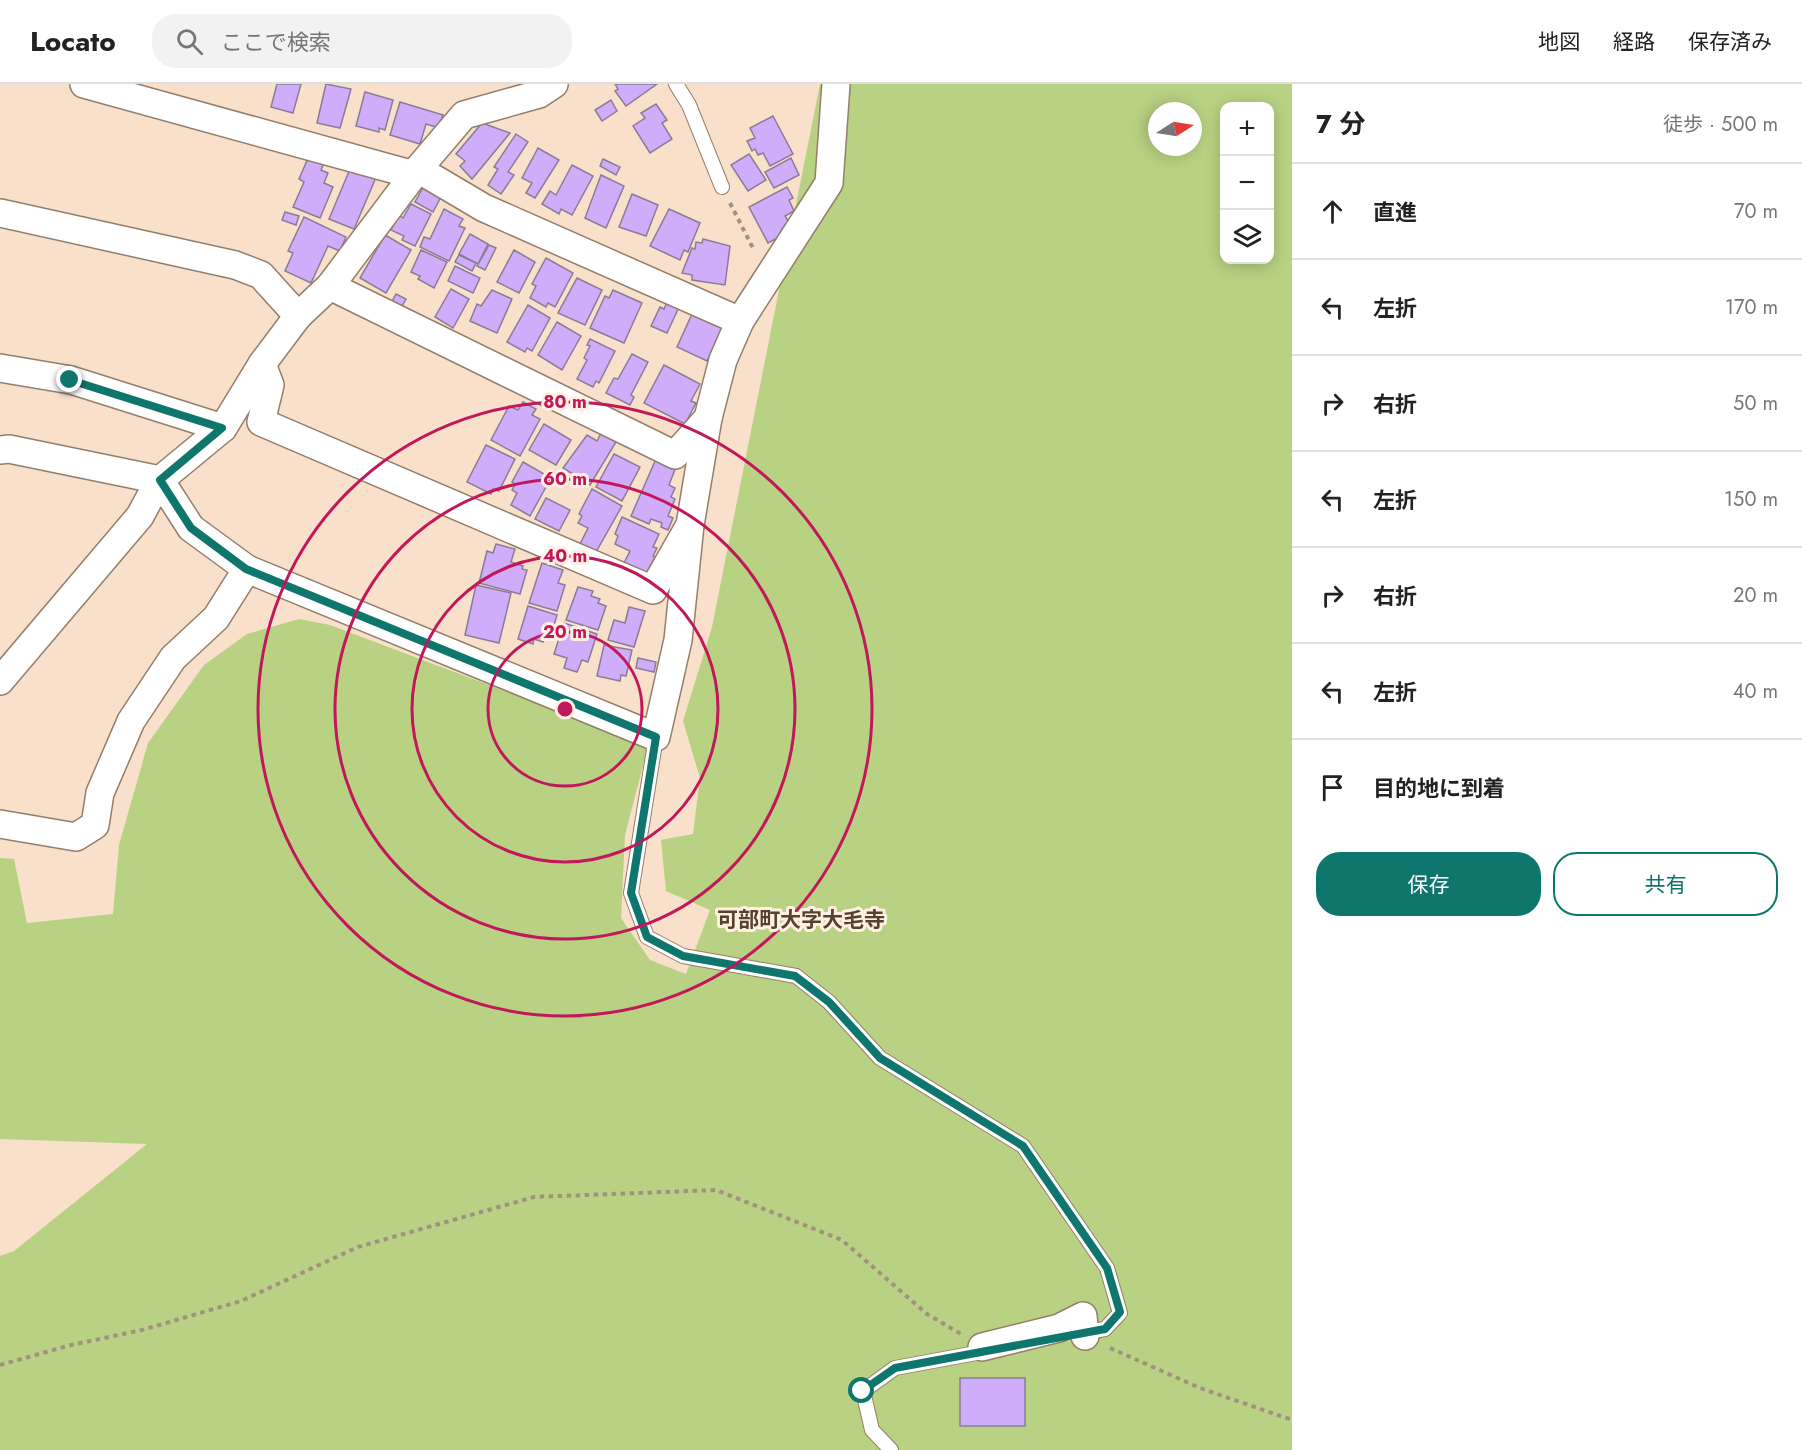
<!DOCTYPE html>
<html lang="ja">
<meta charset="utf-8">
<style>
:root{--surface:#fff;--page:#f2f2f2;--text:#222;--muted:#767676;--line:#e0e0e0;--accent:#0f766e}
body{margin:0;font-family:Jost,"Noto Sans JP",sans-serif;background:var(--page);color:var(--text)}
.controls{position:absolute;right:18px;top:18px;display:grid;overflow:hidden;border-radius:12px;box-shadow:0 3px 15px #0003}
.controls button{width:54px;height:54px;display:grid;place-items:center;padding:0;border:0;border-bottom:2px solid var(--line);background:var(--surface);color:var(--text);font:30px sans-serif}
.compass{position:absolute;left:1148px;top:18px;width:54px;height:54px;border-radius:50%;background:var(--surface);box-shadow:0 3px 15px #0003;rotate:78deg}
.stop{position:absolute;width:18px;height:18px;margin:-14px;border:4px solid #0f766e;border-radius:50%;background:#fff}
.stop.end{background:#0f766e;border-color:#fff;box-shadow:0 2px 6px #0008}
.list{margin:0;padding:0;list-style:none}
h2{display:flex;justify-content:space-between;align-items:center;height:78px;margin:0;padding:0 24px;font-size:26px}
h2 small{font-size:20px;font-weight:400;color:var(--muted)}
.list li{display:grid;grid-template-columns:39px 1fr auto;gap:18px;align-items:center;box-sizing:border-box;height:96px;padding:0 24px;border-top:2px solid var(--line)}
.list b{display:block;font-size:22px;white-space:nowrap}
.list em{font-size:20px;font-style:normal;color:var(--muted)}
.actions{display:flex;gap:12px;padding:18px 24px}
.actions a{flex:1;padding:14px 0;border:2px solid var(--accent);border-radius:24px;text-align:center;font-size:21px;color:var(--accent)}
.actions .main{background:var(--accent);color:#fff}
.icon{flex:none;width:33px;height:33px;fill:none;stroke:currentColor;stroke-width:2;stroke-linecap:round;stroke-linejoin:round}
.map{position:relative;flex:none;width:1292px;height:1366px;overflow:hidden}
header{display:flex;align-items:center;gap:36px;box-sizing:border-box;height:84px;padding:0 30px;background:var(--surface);border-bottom:2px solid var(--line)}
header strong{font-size:28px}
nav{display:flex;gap:33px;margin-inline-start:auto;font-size:21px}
.search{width:420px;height:54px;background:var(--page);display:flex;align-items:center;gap:15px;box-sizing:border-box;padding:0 21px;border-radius:24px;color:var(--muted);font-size:22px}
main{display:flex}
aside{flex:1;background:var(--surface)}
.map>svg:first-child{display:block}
</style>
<header>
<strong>Locato</strong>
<div class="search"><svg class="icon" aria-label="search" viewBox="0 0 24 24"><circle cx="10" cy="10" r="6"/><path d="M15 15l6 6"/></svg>ここで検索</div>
<nav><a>地図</a><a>経路</a><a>保存済み</a></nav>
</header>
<main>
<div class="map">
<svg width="1292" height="1366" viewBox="0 0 1292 1366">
<rect width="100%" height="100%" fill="#f9e0ca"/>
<path fill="#b8d182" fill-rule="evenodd" d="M820,0h472v1366h-1292v-194l14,-5 133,-107 -147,-5v-281l14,1 13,64 86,-9 6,-69 29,-102 56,-78 43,-31 52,-15 31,6 286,108 31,17 -22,85 -4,83 29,42 36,14 24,-64 -44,-19 -5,-51 32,-6 7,-56 -17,-57 29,-94zM1224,22h46v154h-46zM1157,27h36v36h-36z"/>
<g fill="#cfadfa" stroke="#887d97" stroke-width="1.5">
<path d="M277,0h24l-8,29 -22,-6z"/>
<path d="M326,0l25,5 -11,39 -23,-5z"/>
<path d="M615,0h42l-31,22 -11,-15 3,-2z"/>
<path d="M365,8l28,8 -8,30 -6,-2v4l-23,-6z"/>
<path d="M611,16l6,11 -15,10 -7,-11z"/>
<path d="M400,18l43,13 -4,13 -13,-4 -6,20 -30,-9z"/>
<path d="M656,20l11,16 -5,3 10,16 -22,14 -17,-27 12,-8 -4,-5z"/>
<path d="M773,32l20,38 -23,12 -7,-13 -5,2 -3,-6 -3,2 -5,-10 8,-3 -5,-10z"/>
<path d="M482,39l28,10 -38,46 -12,-13 5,-5 -9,-7z"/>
<path d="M516,50l12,8 -20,30 6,3 -13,19 -13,-9 10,-16 -4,-2z"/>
<path d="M538,64l21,12 -24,38 -9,-5 6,-10 -10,-5z"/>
<path d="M749,70l17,26 -18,11 -17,-26z"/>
<path d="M309,72l15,7 -3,7 7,3 -4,10 9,4 -13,31 -27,-11 11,-25 -5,-3z"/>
<path d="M791,74l8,17 -25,13 -9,-16z"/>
<path d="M603,75l17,8 -4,8 -16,-9z"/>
<path d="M572,81l21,11 -21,39 -11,-6 -2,5 -17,-10 8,-13 6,4z"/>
<path d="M350,85l27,6 -23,54 -25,-10z"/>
<path d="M601,91l23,11 -18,42 -21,-10z"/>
<path d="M425,100l18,9 -10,19 -18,-10z"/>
<path d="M787,103l6,11 -4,2 5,11 -9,5 5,8 -8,5 3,5 -17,9 -19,-36z"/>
<path d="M632,110l26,11 -12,31 -27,-9z"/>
<path d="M411,120l20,10 -16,32 -13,-6 2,-4 -13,-6 8,-15 4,3z"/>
<path d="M444,125l19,10 -4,7 6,2 -16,33 -29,-14 4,-10 6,2z"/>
<path d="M669,125l31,14 -12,29 -4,-2 -4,10 -30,-14z"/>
<path d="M285,128l14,4 -3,9 -14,-5z"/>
<path d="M304,133l42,20 -6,14 -12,-5 -17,37 -26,-12 8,-18 -5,-2z"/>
<path d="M470,150l18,10 -10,20 -19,-10z"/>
<path d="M385,151l26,15 -25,43 -26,-15z"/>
<path d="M703,155l27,7 -5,39 -33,-5v-5l-10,-2 10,-25 3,1 1,-7 6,1z"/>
<path d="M489,161l7,3 -11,22 -8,-4z"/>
<path d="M421,166l26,12 -13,26 -16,-9 2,-3 -9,-4z"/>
<path d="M514,166l21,12 -16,31 -22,-11z"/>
<path d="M459,171l17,8 -4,8 -17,-9z"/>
<path d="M546,174l27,15 -18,34 -7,-4 -2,4 -16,-9 6,-12 -4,-2z"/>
<path d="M455,182l25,12 -7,15 -25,-12z"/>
<path d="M577,194l25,12 -17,35 -27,-12z"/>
<path d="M451,205l18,10 -16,29 -18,-11z"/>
<path d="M492,206l20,9 -15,34 -27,-12 7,-17 4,2z"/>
<path d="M613,206l29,13 -18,40 -34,-15 15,-32 4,2z"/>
<path d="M396,210l10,5 -6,11 -10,-5z"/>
<path d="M668,216l12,5 -13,28 -16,-7 9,-19 4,2z"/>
<path d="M528,221l22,13 -18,33 -5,-3 -2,4 -18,-10z"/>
<path d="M692,230l30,14 -15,33 -30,-14z"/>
<path d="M557,238l24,14 -19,34 -24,-15z"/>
<path d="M590,255l25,12 -16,32 -3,-2 -3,6 -16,-8 10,-19 -3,-2 6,-12 -3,-1z"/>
<path d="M632,270l16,8 -17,33 3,2 -4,8 -24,-12 8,-15 4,1z"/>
<path d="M664,281l36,19 -9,17 5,2 -11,21 -41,-21z"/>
<path d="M523,318l13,7 -4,6 8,4 -20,37 -29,-16 18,-34 9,4z"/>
<path d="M544,340l27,16 -15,25 -27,-15z"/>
<path d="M601,349l15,9 -26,43 -27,-17 24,-33 10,6z"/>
<path d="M486,361l29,14 -16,32 -6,-2 -2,5 -24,-12z"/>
<path d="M614,370l26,13 -18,34 -26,-14z"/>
<path d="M656,375l20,8 -7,18 6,3 -4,9 4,2 -7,17 5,2 -5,12 -7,-3 1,-4 -11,-4 -2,5 -18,-8z"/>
<path d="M523,378l28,16 -21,38 -19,-11 6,-12 -5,-3 3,-6 -3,-2z"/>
<path d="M592,405l30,17 -26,46 -16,-8 8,-16 -10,-5 4,-7 -3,-2z"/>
<path d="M546,414l24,12 -11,21 -24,-12z"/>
<path d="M622,433l37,17 -6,13 4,1 -4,8 2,1 -9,17 -23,-9 7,-14 -15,-7 3,-8 -3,-2z"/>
<path d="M496,460l19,5 -4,13 12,4 -1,3 5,1 -7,24 -41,-11 8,-32 6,2z"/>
<path d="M542,479l21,7 -5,13 7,2 -8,26 -28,-8z"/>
<path d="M476,501l35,8 -12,50 -34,-8z"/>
<path d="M578,503l15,4 -2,5 9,3 -2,4 8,3 -8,24 -32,-10z"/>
<path d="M528,522l29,9 -7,24 -5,-2 -2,5 -9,-3 -1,5 -15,-5z"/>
<path d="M629,523l16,4 -11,36 -26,-7 6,-20 11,3z"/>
<path d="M564,539l33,11 -9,28 -6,-2 -5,12 -13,-4 3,-10 -13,-4z"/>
<path d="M604,561l28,5 -6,26 -5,-1 -1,6 -23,-5z"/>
<path d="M638,574l18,4 -2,10 -18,-4z"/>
<rect x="960" y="1294" width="65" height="48"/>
</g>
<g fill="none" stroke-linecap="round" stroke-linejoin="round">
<defs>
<g id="lane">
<path d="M676,0l13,21 33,82"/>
<path d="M656,653l-25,156 16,44 36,19 113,20 33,26 51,56 143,88 84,122 13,45 -15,16 -23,4"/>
<path d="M891,1366l-19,-20 -9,-39 32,-23 92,-17"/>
</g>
<g id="street">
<path d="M84,0l330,91"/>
<path d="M418,85l66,39 256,113"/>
<path d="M0,129l235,52 26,10 37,41"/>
<path d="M330,202l345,169 33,-37 15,-58 17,-39 89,-138 7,-99"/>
<path d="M262,280l8,21 -9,37 392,168 37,-65 18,-107"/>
<path d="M0,284l71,12 152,48"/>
<path d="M0,366l9,-1 151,31 31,48 56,41 409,168 22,-97 12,-115"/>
<path d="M160,396l63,-52 39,-64 36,-48 32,-30 88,-117 46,-54 75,-21 15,-10"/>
<path d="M0,597l140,-165 20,-37"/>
<path d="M0,740l76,13 19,-12 5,-32 31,-72 42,-63 43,-40 31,-49"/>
<path d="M982,1263l77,-19 24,-12 2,20"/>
</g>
</defs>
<use href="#lane" stroke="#947e69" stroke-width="16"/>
<use href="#street" stroke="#947e69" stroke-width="30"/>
<g stroke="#a39180" stroke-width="4" stroke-dasharray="4.5 4.5" stroke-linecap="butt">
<path d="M730,119l24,47"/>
<path d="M1110,1264l90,40 92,32"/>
<path d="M0,1281l71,-20 71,-15 99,-29 117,-54 176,-50 182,-7 126,50 85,74 34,20"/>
</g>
<use href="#lane" stroke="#fff" stroke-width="14"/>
<use href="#street" stroke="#fff" stroke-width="27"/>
</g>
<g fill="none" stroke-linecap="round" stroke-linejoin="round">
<path stroke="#0f766e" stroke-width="8" d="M70,296l152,48 -62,52 31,48 55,41 410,168 -25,156 16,44 36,19 112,20 34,26 51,56 143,88 84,122 13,44 -15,17 -210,39 -33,23"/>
</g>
<g fill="none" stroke="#c2185b" stroke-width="3">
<circle cx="565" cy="625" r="77"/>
<circle cx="565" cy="625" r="153"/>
<circle cx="565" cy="625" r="230"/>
<circle cx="565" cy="625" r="307"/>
</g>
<g text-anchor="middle" stroke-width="6" stroke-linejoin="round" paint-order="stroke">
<g font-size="21" font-weight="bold" fill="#55412e" stroke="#fff0e2">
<text x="801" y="843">可部町大字大毛寺</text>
</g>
</g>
<circle cx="565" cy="625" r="9" fill="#c2185b" stroke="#fff0e2" stroke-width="3"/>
<g font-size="18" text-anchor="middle" font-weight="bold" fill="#c2185b" stroke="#fff0e2" stroke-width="6" stroke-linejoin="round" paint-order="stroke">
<text x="565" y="324">80 m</text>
<text x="565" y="401">60 m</text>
<text x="565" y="478">40 m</text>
<text x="565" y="554">20 m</text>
</g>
</svg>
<div class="controls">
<button>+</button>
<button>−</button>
<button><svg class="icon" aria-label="layers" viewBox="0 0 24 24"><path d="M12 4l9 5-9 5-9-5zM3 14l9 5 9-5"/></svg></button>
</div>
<svg class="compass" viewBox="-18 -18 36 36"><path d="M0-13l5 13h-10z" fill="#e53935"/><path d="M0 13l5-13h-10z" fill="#767676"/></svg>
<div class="stop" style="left:862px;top:1307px"></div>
<div class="stop end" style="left:70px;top:296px"></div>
</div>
<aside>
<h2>7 分<small>徒歩 · 500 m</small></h2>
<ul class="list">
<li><svg class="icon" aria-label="ahead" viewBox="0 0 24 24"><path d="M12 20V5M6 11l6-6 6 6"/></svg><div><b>直進</b></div><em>70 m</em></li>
<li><svg class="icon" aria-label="left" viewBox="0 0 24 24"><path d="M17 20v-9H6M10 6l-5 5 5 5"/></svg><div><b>左折</b></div><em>170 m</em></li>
<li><svg class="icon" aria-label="right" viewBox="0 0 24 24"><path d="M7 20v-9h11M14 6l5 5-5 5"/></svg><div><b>右折</b></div><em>50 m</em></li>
<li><svg class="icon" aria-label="left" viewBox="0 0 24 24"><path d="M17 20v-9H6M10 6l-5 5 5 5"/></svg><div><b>左折</b></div><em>150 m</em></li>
<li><svg class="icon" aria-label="right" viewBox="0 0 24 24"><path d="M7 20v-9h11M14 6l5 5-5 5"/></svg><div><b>右折</b></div><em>20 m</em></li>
<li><svg class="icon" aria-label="left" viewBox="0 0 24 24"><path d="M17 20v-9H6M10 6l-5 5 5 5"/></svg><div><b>左折</b></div><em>40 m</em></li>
<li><svg class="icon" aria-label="arrive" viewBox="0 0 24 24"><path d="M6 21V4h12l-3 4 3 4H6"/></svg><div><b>目的地に到着</b></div></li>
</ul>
<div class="actions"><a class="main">保存</a><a>共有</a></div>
</aside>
</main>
